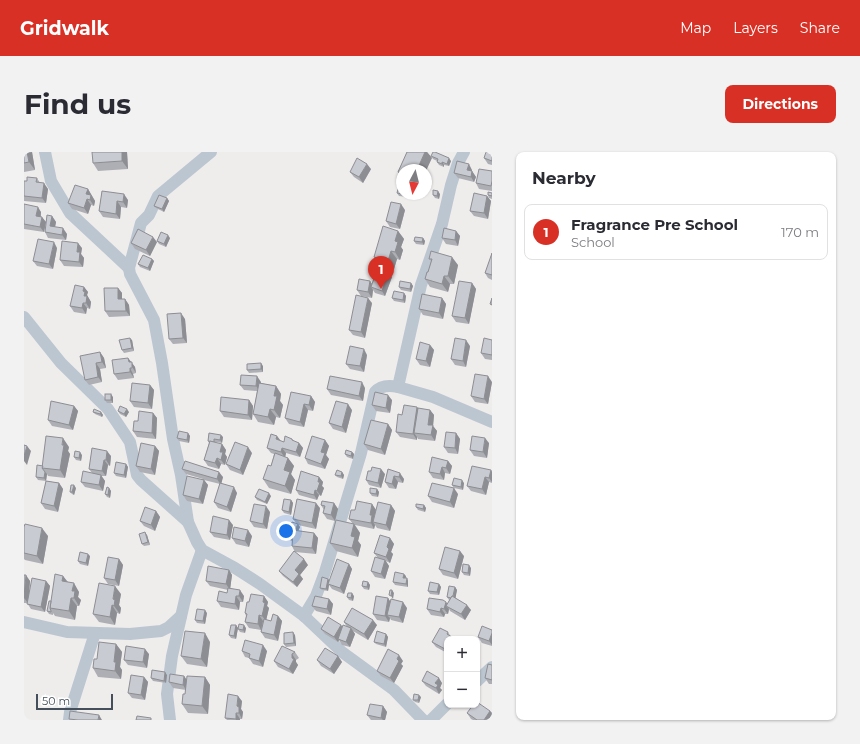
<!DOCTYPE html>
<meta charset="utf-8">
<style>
:root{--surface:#fff;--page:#f2f2f3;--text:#2b2b33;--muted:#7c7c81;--line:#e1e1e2;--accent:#d93025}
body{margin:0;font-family:Montserrat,sans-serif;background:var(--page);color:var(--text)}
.controls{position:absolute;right:12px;bottom:12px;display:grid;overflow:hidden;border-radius:8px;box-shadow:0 1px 3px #0004}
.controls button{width:36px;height:36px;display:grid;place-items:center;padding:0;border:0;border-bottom:1px solid var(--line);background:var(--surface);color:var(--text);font:20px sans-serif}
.compass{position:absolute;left:372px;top:12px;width:36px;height:36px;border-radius:50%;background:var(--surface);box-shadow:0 1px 3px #0004;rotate:187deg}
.scale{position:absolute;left:12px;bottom:10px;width:77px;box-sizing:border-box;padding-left:4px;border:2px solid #444f5b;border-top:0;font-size:11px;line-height:14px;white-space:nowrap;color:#444f5b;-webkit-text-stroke:3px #fff;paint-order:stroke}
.you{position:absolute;left:262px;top:379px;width:14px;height:14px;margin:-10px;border:3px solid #fff;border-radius:50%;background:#1a73e8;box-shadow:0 0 0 6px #1a73e833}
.badge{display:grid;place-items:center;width:26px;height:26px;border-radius:50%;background:var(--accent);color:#fff;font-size:13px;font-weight:700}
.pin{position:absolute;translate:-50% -33px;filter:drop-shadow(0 1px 2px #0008)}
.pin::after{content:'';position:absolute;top:21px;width:14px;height:12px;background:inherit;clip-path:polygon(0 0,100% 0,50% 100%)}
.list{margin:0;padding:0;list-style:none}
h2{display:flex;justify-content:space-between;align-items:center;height:52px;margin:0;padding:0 16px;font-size:17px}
h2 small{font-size:13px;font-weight:400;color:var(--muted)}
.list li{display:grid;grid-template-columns:26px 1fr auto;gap:12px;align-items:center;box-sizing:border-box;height:56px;margin:0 8px 8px;padding:0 8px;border:1px solid var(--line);border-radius:8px}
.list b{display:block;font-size:15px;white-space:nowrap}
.list p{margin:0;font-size:13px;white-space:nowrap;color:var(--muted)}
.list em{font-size:13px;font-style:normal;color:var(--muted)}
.map{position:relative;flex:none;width:468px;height:568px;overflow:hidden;border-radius:8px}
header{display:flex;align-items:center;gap:24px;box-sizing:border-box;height:56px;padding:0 20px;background:var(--accent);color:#fff}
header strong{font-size:19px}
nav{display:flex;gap:22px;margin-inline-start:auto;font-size:14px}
.intro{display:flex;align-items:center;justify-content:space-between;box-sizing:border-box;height:96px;padding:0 24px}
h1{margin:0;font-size:28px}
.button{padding:10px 18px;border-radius:8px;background:var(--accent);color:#fff;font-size:14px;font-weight:700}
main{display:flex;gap:24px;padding:0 24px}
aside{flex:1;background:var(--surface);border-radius:8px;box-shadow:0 1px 3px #0004}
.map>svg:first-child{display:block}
</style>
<header>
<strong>Gridwalk</strong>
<nav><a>Map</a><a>Layers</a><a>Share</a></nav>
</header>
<div class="intro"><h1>Find us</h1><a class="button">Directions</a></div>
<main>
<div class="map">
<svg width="468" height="568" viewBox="0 0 468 568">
<rect width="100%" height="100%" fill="#efecec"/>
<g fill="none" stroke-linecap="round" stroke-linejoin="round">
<g stroke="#bcc6d0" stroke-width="12">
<path d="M21,0l6,29 19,32 59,55"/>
<path d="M187,0l-53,44 -9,19 -8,8 -12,45 1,6 24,46 8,43 11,76 8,36 7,47 9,20 5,8 33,18 25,16 44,32 38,36 52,38 29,30"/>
<path d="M440,0l-6,11 -7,22 -9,39 -21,61 -23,102 35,10 59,25"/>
<path d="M0,165l37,46 47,46 22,33 7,33 4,5 47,42"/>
<path d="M280,464l12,-20 9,-24 36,-119 14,-61c6,-7 14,-7 23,-5"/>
<path d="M0,470l43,10 63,2 31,-3 8,-4 12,-11"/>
<path d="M453,529l15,-14"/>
<path d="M45,568l1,-8 25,-79"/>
<path d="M146,568l-3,-26 5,-38 14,-61 16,-45"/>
<path d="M407,568l16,-16"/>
</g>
</g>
<g fill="#adafb5">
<path d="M0,0h8l3,18 -11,2z"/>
<path d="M103,0l1,17 -30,2 -5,-8z"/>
<path d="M383,0h20l5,6 -30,12v8l-4,-6z"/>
<path d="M468,0v13l-4,-1 -4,-6z"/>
<path d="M407,4l20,5 -2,5 -5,-1v2l-5,-2 -2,-3v-1l-4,-2z"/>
<path d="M347,17l-8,14 -9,-6 -4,-5z"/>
<path d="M448,18v1l4,6 -2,5 -16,-4 -4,-5z"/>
<path d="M468,19v20l-13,-2 -3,-6z"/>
<path d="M13,26l3,5 8,6 -2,14 -22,-2v-20h3z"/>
<path d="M64,37l7,12 -1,5 -3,-1 -3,9 -16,-5 -4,-6z"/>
<path d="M378,38v4h7l-1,3 -9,-1 -2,-3z"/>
<path d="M78,39l26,9 -1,8 -6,-1 -1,12 -17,-2 -4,-6z"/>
<path d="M468,41v6l-3,-1 -1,-3z"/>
<path d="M416,42l-1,5 -4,-1 -2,-3z"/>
<path d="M463,44l4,5 -3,18 -14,-3 -4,-5z"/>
<path d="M143,46l2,3 -5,11 -8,-4 -2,-2z"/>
<path d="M0,52l17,8v5l5,5 -2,10 -20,-3z"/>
<path d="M381,58l-5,19 -10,-2 -4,-6z"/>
<path d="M28,64l4,6 -1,5 12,7 -1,6 -18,-2 -3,-6z"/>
<path d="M374,79l6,8 -3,8 2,3 -3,10 -3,-1 -3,10 -14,-4 -6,-8z"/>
<path d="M432,79l4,5 -2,10 -12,-2 -4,-6z"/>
<path d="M146,86l-4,9 -7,-3 -2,-3z"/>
<path d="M399,86l2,3 -1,4 -8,-1 -2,-3z"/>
<path d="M133,90l-7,14 -15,-7 -4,-6z"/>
<path d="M33,96l-4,21 -16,-3 -4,-5z"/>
<path d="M58,96l-1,6 3,4 -1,9 -19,-1 -4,-6z"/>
<path d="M468,101v27l-4,-2 -3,-5z"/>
<path d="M128,107l2,2 -4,10 -10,-4 -2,-3z"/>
<path d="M405,107l29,6 -4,19h-4l-2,8 -18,-5 -5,-8 3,-7 3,-11z"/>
<path d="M368,125l-7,19 -10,-3 -2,-3 -1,8 -11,-2 -4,-6 13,-9 2,3z"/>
<path d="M387,131l2,3 -2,6 -10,-2 -2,-3z"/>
<path d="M448,131l4,6 -7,35 -13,-2 -4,-6z"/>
<path d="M60,135l4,5 -1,3 4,7 -1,7 -3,-1 -1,6 -12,-2 -4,-6z"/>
<path d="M94,136l4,5v6h3l4,6 1,11 -21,1 -4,-6z"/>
<path d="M380,141l2,3 -1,7 -11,-2 -2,-3z"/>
<path d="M418,146l4,6 -3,15 -20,-4 -4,-6z"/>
<path d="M348,151l-7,35 -12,-3 -4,-5z"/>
<path d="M161,167l2,24 -14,1 -4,-5z"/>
<path d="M108,188l2,11 -10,2 -2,-3z"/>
<path d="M468,188v20l-7,-1 -4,-6z"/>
<path d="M406,193l4,5 -4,17 -10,-2 -4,-6z"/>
<path d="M446,194l-4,21 -11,-2 -4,-6z"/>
<path d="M76,200l4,6 2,10 -6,1 2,13 -13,3 -4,-5z"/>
<path d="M343,203l-3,17 -14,-3 -4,-5z"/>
<path d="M104,206l7,9 1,6 -3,1 1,4 -16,2 -4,-6z"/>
<path d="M239,214v6l-14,1 -2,-3z"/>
<path d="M237,230l-1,1 16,3 5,8 -1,7 3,4 -3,13 -4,-1 -2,8 -16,-3 -5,-8 4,-23 -13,-1 -4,-5z"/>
<path d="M468,230l-4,22 -13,-2 -4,-6z"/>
<path d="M126,233l4,5 -2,19 -18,-2 -4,-6z"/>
<path d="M341,236l-2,13 -32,-6 -4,-6z"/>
<path d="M287,244l4,6 -2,9 -5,-1 -4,17 -15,-3 -4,-6z"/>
<path d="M89,245v6h-6l-2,-3z"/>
<path d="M225,248l4,6 -1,14 -28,-3 -4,-6z"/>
<path d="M368,248l-2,13 -14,-2 -4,-6z"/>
<path d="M50,254l4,5 -5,19 -21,-4 -4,-6z"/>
<path d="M393,255l1,2 12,1 4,5 -1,11 4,5 -2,10 -17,-2 -1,-2v3l-17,-3 -4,-5 6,-17z"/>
<path d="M328,258l-6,23 -13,-4 -4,-6z"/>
<path d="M94,259l11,1 -3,5 -6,-3z"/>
<path d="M69,260h8l2,3 -1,2 -7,-3z"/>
<path d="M129,261l4,5 -1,21 -19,-2 -4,-6z"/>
<path d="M364,272l4,6 -7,25 -17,-5 -4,-6z"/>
<path d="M164,281l2,3 -1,7 -10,-2 -2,-3z"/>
<path d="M185,281l14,4 -1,6 -6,-1v1l6,1 4,6 -1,4 2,3 -2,8 -4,-1 -2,5 -11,-3 -4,-6 5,-17 -1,-2z"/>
<path d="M432,281l4,6 -2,15 -10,-1 -4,-6z"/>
<path d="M268,287l2,2 5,2 4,5 -3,9 -14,-4 -1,4 3,1 6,8 -3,8 4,6 -4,14 -22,-6 -6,-9 8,-13 3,-12 -3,-1 -4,-5 14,-7 3,1z"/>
<path d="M301,288l4,6 -3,9 3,4 -4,10 -17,-5 -3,-6z"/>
<path d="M465,291l-2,15 -13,-2 -4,-6z"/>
<path d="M131,294l4,5 -4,24 -15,-3 -4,-6z"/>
<path d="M45,295l-1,4 2,3 -5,24 -17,-2 -1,-2 -1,7 13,2 4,6 -5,23 -13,-3 -4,-6 5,-22 -8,-1 -2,-3 7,-11z"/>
<path d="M68,296l19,8 -1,10 -2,-1 -2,11h-5l4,5 -2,10 -18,-4 -4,-5 11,-9 -3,-4z"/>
<path d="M328,300l2,2 -1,5 -6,-2 -2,-3z"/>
<path d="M228,301l-9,22 -13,-5 -4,-6z"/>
<path d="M58,303l-1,6 -5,-1 -2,-3z"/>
<path d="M424,309l4,5 -2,8 -5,-1 -1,7 -11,-2 -4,-6z"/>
<path d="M102,312l2,3 -2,11 -10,-2 -2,-3z"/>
<path d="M158,317l41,8 -2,6 16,10 -6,19 -13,-4 -4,-6 6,-18 -16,-4 4,5 -5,19 -16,-3 -4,-6 20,-16 -17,-5z"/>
<path d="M364,317l16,10 -1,4 -5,-1 -2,7 -7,-1 -4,-6z"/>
<path d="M467,318l1,2v11l-3,-1 -3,13 -15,-4 -4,-5z"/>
<path d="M318,320l2,3 -1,4 -6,-2 -2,-2z"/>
<path d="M361,322l-4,14 -12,-3 -3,-5z"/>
<path d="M295,325l4,5 -1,4 2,2 -3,8 -2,-1 -2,5 -18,-5 -3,-5z"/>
<path d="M440,331l-1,7 -9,-2 -2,-3z"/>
<path d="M52,336l-2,7 -2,-1 -2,-2z"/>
<path d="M85,336l2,3 -1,7 -3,-1 -2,-3z"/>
<path d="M353,337l2,3 -1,5 -6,-1 -2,-3z"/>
<path d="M434,342l-4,14 -22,-6 -4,-6z"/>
<path d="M247,344l-4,8 -10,-4 -2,-3z"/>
<path d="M267,348l2,3 -2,12 -7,-2 -2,-3z"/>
<path d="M310,351l4,6 -3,12 -8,-2 -4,-6 1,-3 -3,-5z"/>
<path d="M348,352l4,6 15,-5 4,6 -5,20 -13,-3 -2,-3 -1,4 -19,-4 5,8 -2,8 3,4 -3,12 -22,-6 -6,-8 23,-19 -4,-5 6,-9z"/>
<path d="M400,353l2,3 -1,4 -7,-2 -2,-3z"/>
<path d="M296,356l-4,21 -18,-4 2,2 -2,4 16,2 4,5 -2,16 -21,-2 -3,-6v-5l-5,-2 -2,-3 11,-13 -3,-4z"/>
<path d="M132,359l4,6 -5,14 -11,-5 -4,-5z"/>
<path d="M246,360l-3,17 -13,-2 -4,-6z"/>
<path d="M209,373l-3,15 -16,-3 -4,-5z"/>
<path d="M0,375l24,9 -5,28 -18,-4 -1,-1z"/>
<path d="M123,383l3,10 -6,1 -2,-2z"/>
<path d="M228,384l-3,11 -13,-3 -4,-6z"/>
<path d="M366,386l4,6 -3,8 2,2 -3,9 -4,-2 3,5 -4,13 -10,-2 -4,-6 7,-13 -4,-5z"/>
<path d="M66,404l-2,10 -8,-2 -2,-3z"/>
<path d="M440,404l-6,23 -15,-4 -4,-6z"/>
<path d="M95,407l4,6 -4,21 -11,-2 -4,-6z"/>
<path d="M325,412l3,5 -8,25 -12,-5 -3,-4 -1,6 -6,-1 -2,-2 8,-9 1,2z"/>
<path d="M284,413l-8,10 3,4 -6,8 -14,-11 -4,-5z"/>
<path d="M447,416l-1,8 -6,-1 -2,-3z"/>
<path d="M205,418l3,5 -2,14 14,7 -1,6h-3l-1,8 -18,-3 -4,-6 10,-8 1,-3 -18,-4 -4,-5z"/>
<path d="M0,423l6,6 -1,13 17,-13 4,5 -5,26 -14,-3 -4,-6h-3z"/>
<path d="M39,424l5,6 11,10 -1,5 3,3 -2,6h-2l-2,14 -20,-4 -2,-3v2l-4,-1 -2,-3z"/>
<path d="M382,424v2h1l1,3v6l-13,-2 -2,-3z"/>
<path d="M344,430l2,3 -1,5 -5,-1 -2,-3z"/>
<path d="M415,432l2,3 -2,8 -9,-1 -2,-3z"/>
<path d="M431,435l2,3 -2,8 16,12 -6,10 -15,-9 -1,-2 -1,5h-3l-1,3 -13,-2 -4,-6 19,-7 1,2 3,-4h-1l-2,-3z"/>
<path d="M97,442l-2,11 2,3 -1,6 -3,-1 -2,12 -16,-3 -6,-8z"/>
<path d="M240,444l4,6 -1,4 2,2 -3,12 5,1 7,-5 4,5 -4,20 -13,-3 -4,-6v-2l-12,-2 -4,-6 1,-6 -1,-3 4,-11z"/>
<path d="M330,444l-1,5 -4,-1 -2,-3z"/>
<path d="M364,446l2,4 17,6 -4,15 -12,-3 -1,-2 -1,4 -12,-2 -4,-6z"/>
<path d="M305,447l4,5 -2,11 -15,-4 -4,-5z"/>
<path d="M183,461l-2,11 -8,-1 -2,-3z"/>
<path d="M320,470l33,3 -9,15 -15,-9 2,3 -5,13 -8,-2 -3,-5 -1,2 -13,-8 -4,-5 20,-4 1,2h5z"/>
<path d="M212,473l2,3 -2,11 -5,-1 -2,-3z"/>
<path d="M222,476l-1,5 -5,-1 -2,-3z"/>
<path d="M468,478v16l-10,-3 -4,-6z"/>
<path d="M424,480l3,5 -4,2v14l-11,-6 -4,-5z"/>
<path d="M362,482l2,3 -2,10 -10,-3 -2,-2z"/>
<path d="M271,483l1,11 -10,1 -2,-3z"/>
<path d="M186,490l-3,25 -20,-3 -6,-8z"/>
<path d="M92,492l6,8 -2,15 2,3 -1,9 -23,-2 -5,-9 4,-9z"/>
<path d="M218,499h25l-4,16 -10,-3 -4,-6 -4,-1z"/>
<path d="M271,500l4,6 -3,2v2l2,3 -5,9 -15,-7 -4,-6z"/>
<path d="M125,502l-2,14 -19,-3 -4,-5z"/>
<path d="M314,504l4,6 -8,12 -13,-8 -4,-6z"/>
<path d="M379,509l-2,3 2,2 -9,17 -13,-7 -4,-5z"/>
<path d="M468,513v19h-3l-4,-6z"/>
<path d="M143,523l-1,8 -13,-2 -2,-3z"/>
<path d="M160,524l3,4 18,-3 5,8 -2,29 -20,-1 -6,-9 3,-10 1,-4 -13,-2 -4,-6z"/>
<path d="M120,525l4,5 -3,18 -13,-2 -4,-5z"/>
<path d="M398,529l20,2 -2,5 2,2 -3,4 -13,-8z"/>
<path d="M397,545l-2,6 -4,-1 -2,-2z"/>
<path d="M218,549l-1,8 2,3 -1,7h-2v1h-13l-2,-2z"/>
<path d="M359,554l4,6 -2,8h-14l-4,-5z"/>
<path d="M466,559l2,2v7h-19l-2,-1 -4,-6z"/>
</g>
<g fill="#8d8e93">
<path d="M3,0h5l3,18 -6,-8z"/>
<path d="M98,0h5l1,17 -6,-8z"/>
<path d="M401,0h2l5,6 -6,13v-1h-9z"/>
<path d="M425,6l2,3 -2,5 -2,-2z"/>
<path d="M418,10l2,3v2l-2,-3z"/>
<path d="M343,12l4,5 -8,14 -4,-6z"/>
<path d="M445,12l3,6v1l4,6 -2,5 -3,-5 -4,-7z"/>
<path d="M20,31l4,6 -2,14 -4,-5z"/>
<path d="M64,37l7,12 -1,5 -8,-12z"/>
<path d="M414,39l2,3 -1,5 -2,-3z"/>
<path d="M100,42l4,6 -1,8 -4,-6z"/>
<path d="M463,44l4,5 -3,18 -4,-6z"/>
<path d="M143,46l2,3 -5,11 -2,-3z"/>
<path d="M63,47l4,6 -3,9 -4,-6z"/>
<path d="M93,49l4,6 -1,12 -4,-5z"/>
<path d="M377,52l4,6 -5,19 -4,-5z"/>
<path d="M14,55l3,5 -1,9 -4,-5z"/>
<path d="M28,64l4,6 -2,10 -4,-6z"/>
<path d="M18,65l4,5 -2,10 -4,-5z"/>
<path d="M39,76l4,6 -1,6 -4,-5z"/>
<path d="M374,79l6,8 -3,8 2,3 -3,10 -5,-8v-11z"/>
<path d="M432,79l4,5 -2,10 -3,-6z"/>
<path d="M144,83l2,3 -4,9 -2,-3z"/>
<path d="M129,85l4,5 -7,14 -4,-6z"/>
<path d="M399,86l2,3 -1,4 -2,-3z"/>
<path d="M30,90l3,6 -4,21 -4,-5z"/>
<path d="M54,91l4,5 -1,6 3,4 -1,9 -4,-5 -2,-10z"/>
<path d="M367,99l6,8 -3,10 -6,-8z"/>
<path d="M428,105l6,8 -4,19 -6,-8z"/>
<path d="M128,107l2,2 -4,10 -2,-3z"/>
<path d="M364,119l4,6 -7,19 -3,-5z"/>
<path d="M420,124l6,8 -2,8 -6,-8z"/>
<path d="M346,129l4,6h-3l2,3 -1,8 -4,-6z"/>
<path d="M387,131l2,3 -2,6 -1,-3z"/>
<path d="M448,131l4,6 -7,35 -4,-6z"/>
<path d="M60,135l4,5 -1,3 4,7 -1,7 -4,-6 -3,-12z"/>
<path d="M94,136l4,5v12l-4,-6z"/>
<path d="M380,141l2,3 -1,7 -2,-3z"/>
<path d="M344,146l4,5 -7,35 -4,-6z"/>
<path d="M418,146l4,6 -3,15 -4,-6z"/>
<path d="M101,147l4,6 1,11 -4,-5z"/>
<path d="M59,151l4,5 -1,6 -4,-6z"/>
<path d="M157,161l4,6 2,24 -4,-5z"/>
<path d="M106,186l2,2 2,11 -2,-3z"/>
<path d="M442,188l4,6 -4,21 -3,-6z"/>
<path d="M406,193l4,5 -4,17 -4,-6z"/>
<path d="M340,197l3,6 -3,17 -4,-6z"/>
<path d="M76,200l4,6 2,10 -4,-6z"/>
<path d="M104,206l7,9 1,6 -7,-11z"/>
<path d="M72,211l4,6 2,13 -4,-5z"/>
<path d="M237,211l2,3v6l-2,-3z"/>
<path d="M106,216l3,6 1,4 -4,-6z"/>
<path d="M233,224l4,6 -1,10 -4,-6z"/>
<path d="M464,224l4,6 -4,22 -4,-5z"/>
<path d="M338,230l3,6 -2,13 -4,-5z"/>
<path d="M126,233l4,5 -2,19 -4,-6z"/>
<path d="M252,234l5,8 -1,7 3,4 -3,13 -6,-8v-14z"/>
<path d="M87,242l2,3v6l-2,-3z"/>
<path d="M364,243l4,5 -2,13 -4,-5z"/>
<path d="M287,244l4,6 -2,9 -4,-6z"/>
<path d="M225,248l4,6 -1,14 -4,-5z"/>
<path d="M280,252l4,6 -4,17 -4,-5z"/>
<path d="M324,252l4,6 -6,23 -4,-6z"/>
<path d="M50,254l4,5 -5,19 -4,-5z"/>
<path d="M393,255l4,5 -7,21 3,4v3l-4,-6z"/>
<path d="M103,257l2,3 -3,5 -2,-3z"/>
<path d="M246,257l6,8 -2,8 -6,-8z"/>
<path d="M406,258l4,5 -1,11 4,5 -2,10 -4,-6 -3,-10z"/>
<path d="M77,260l2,3 -1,2 -2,-3z"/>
<path d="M129,261l4,5 -1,21 -4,-6z"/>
<path d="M364,272l4,6 -7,25 -4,-6z"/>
<path d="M164,281l2,3 -1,7 -2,-3z"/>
<path d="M432,281l4,6 -2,15 -3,-6z"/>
<path d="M197,283l2,2 -1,6 -2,-3z"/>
<path d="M253,284l4,5 -5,-2z"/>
<path d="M39,286l6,9 -1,4 2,3 -5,24 -5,-8z"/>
<path d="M461,286l4,5 -2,15 -4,-6z"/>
<path d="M301,288l4,6 -3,9 3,4 -4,10 -4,-5v-12z"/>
<path d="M275,291l4,5 -3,9 -4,-5z"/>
<path d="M198,292l4,6 -1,4 2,3 -2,8 -4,-5 -1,-8z"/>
<path d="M3,294l4,5 -4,14 -3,-4v-5z"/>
<path d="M131,294l4,5 -4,24 -4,-6z"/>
<path d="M224,295l4,6 -9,22 -3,-5z"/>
<path d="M258,296l4,5 -1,5 -4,-6z"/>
<path d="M83,299l4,5 -1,10 -4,-6z"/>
<path d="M56,300l2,3 -1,6 -2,-3z"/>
<path d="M328,300l2,2 -1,5 -2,-3z"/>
<path d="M193,306l4,6 -2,5 -4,-6z"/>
<path d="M264,306l6,8 -3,8 4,6 -4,14 -6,-8 -1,-16z"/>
<path d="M80,308l4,5 -2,11 -4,-5z"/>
<path d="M424,309l4,5 -2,8 -4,-6z"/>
<path d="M102,312l2,3 -2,11 -2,-3z"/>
<path d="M418,315l3,6 -1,7 -4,-6z"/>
<path d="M357,317l4,5 -4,14 -3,-5z"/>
<path d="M467,318l1,2v10l-3,-4z"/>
<path d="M21,320l2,2 -1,7 -2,-3z"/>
<path d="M195,320l4,5 -2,8 -4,-6z"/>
<path d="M318,320l2,3 -1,4 -2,-3z"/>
<path d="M376,321l4,6 -1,4 -4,-6z"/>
<path d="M77,323l4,6 -2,10 -4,-6z"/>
<path d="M370,324l4,6 -2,7 -4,-5z"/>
<path d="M295,325l4,5 -1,4 2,2 -3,8 -4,-5 1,-9z"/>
<path d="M461,325l4,5 -3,13 -4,-6z"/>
<path d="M180,328l4,5 -5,19 -4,-5z"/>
<path d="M438,328l2,3 -1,7 -2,-3z"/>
<path d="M35,331l4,6 -5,23 -4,-6z"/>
<path d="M50,333l2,3 -2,7 -2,-3z"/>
<path d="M210,335l3,6 -6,19 -4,-5z"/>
<path d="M85,336l2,3 -1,7 -2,-3z"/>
<path d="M430,336l4,6 -4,14 -4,-6z"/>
<path d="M353,337l2,3 -1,5 -2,-3z"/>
<path d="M291,338l4,5 -2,5 -3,-5z"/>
<path d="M245,341l2,3 -4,8 -2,-2z"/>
<path d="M267,348l2,3 -2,12 -2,-3z"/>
<path d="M292,351l4,5 -4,21 -4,-6z"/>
<path d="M310,351l4,6 -3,12 -4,-6z"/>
<path d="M348,352l4,6 -3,12 2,3 -1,4 -3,-6 -1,-8z"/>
<path d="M367,353l4,6 -5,20 -4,-6z"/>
<path d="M400,353l2,3 -1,4 -2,-3z"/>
<path d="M242,354l4,6 -3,17 -4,-5z"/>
<path d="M132,359l4,6 -5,14 -4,-6z"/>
<path d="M205,368l4,5 -3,15 -3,-5z"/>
<path d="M274,372l2,3 -7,15 -2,-3z"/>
<path d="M330,372l6,9 -2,8 3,4 -3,12 -6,-9 -1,-12z"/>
<path d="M18,376l6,8 -5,28 -6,-8z"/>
<path d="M224,378l4,6 -3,11 -4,-6z"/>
<path d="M121,380l2,3 3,10 -2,-3z"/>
<path d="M290,381l4,5 -2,16 -4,-6z"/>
<path d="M366,386l4,6 -3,8 2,2 -3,9 -4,-6 1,-10z"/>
<path d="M436,399l4,5 -6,23 -4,-6z"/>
<path d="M64,402l2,2 -2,10 -2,-3z"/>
<path d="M95,407l4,6 -4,21 -4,-6z"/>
<path d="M280,407l4,6 -8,10 3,4 -6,8 -4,-5 2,-12z"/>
<path d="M361,408l4,6 -4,13 -4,-5z"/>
<path d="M325,412l3,5 -8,25 -4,-6z"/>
<path d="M445,413l2,3 -1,8 -2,-3z"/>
<path d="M205,418l3,5 -2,15 -4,-6z"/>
<path d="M380,422l2,2 -1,5 -2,-3z"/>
<path d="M2,423l4,6 -2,22 -4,-5z"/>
<path d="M39,424l6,8 -7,-3z"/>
<path d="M383,426l1,3v6l-2,-3z"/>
<path d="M304,427l2,2 -2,3 1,1 -1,6 -2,-2z"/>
<path d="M22,429l4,5 -5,26 -4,-5z"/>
<path d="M344,430l2,3 -1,5 -2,-3z"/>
<path d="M50,431l5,9 -1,5 3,3 -2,6 -5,-8 -2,-7z"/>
<path d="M415,432l2,3 -2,8 -2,-3z"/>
<path d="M91,434l6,8 -2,11 2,3 -1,6 -6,-8 -1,-7z"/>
<path d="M431,435l2,3 -2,11 -2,-3z"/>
<path d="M216,438l4,6 -1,6 -4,-6z"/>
<path d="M368,438l2,3 -1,6 -2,-3z"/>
<path d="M328,441l2,3 -1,5 -2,-3z"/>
<path d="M212,444l4,6 -1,8 -4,-6z"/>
<path d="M240,444l4,6 -1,4 2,2 -3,13 -4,-5 1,-14z"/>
<path d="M47,446l6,8 -2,14 -6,-9z"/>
<path d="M364,446l4,6 -5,11 3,3 -1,4 -4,-6z"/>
<path d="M305,447l4,5 -2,11 -4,-6z"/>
<path d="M379,450l4,6 -4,15 -4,-6z"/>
<path d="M422,450l3,5 -3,-1 3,3 -1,5 -4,-5z"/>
<path d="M88,453l5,8 -2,12 -5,-8z"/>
<path d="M443,453l4,5 -6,10 -4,-6z"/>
<path d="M417,456l4,6 -1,3 -4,-5z"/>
<path d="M181,458l2,3 -2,11 -2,-3z"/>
<path d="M235,463l4,6 -2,9 -3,-6z"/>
<path d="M254,464l4,5 -4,20 -4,-6z"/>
<path d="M349,468l4,5 -9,15 -4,-6z"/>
<path d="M212,473l2,3 -2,11 -2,-3z"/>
<path d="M220,473l2,3 -1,5 -2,-3z"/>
<path d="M317,473l4,6 -7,8 1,1 -1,2 -4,-5z"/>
<path d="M327,476l4,6 -5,13 -4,-5z"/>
<path d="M269,480l2,3 1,11 -2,-3z"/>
<path d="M181,481l5,9 -3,25 -6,-8z"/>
<path d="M468,481v12l-3,-4z"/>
<path d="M362,482l2,3 -2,10 -2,-3z"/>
<path d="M92,492l6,8 -2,15 2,3 -1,9 -6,-8 -1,-9z"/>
<path d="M239,493l4,6 -4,16 -4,-6z"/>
<path d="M453,494l3,3 -3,13z"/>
<path d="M121,497l4,5 -2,14 -4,-6z"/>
<path d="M268,502l4,6v2l2,3 -5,9 -4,-5z"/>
<path d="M375,503l4,6 -2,3 2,2 -9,17 -4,-5 7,-19z"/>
<path d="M314,504l4,6 -8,12 -4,-5z"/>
<path d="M141,520l2,3 -1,8 -2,-2z"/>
<path d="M160,524l4,6 -2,8 -3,-5z"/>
<path d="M120,525l4,5 -3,18 -4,-5z"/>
<path d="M181,525l5,8 -2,29 -6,-8z"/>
<path d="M415,526l3,5 -2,5 2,2 -3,4 -3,-6 -1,-5z"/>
<path d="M395,543l2,2 -2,6 -1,-3z"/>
<path d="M214,544l4,5 -1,8 2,3 -1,7 -3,-6 -2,-7z"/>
<path d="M359,554l4,6 -2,8h-2l-2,-2z"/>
<path d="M466,559l2,2v7h-8z"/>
<path d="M212,561l4,6v1h-4z"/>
<path d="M75,563l3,5h-4z"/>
</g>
<g fill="#c9cbd2" stroke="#8d8e93">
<path d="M0,0h3l2,10 -5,1z"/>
<path d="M68,0h30v9l-29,2z"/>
<path d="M383,0h18l-8,18h-15v4l-4,-2z"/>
<path d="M409,0h2l14,6 -2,6 -5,-2v2l-5,-2 1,-3 -7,-3z"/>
<path d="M462,0h6v9l-8,-3z"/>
<path d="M333,6l10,6 -8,13 -9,-5z"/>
<path d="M433,9l12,3 -2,6 5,1 -1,6 -17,-4z"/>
<path d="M455,17l13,2v10l-1,5 -15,-3z"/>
<path d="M3,25l10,1 -1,4 8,1 -2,15 -18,-2v-15h3z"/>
<path d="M51,33l13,4 -2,5 5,1 -1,5 -3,-1 -3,9 -16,-5z"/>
<path d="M374,37l4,1v4l-5,-1z"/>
<path d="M409,38l5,1 -1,5 -4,-1z"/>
<path d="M78,39l22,3 -1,8 -6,-1 -1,13 -17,-3z"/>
<path d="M464,40l4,1v3l-4,-1z"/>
<path d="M450,41l13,3 -3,17 -14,-2z"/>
<path d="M135,43l8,3 -5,11 -8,-3z"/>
<path d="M367,50l10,2 -5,20 -10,-3z"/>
<path d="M0,52l14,3 -2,9 6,1 -2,10 -16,-3z"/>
<path d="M23,63l5,1 -2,10 13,2 -1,7 -17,-3z"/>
<path d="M359,74l15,5 -3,10 3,1 -3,10 -4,-1 -3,10 -14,-4z"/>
<path d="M420,76l12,3 -1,9 -13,-2z"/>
<path d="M114,77l15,8 -7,13 -15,-7z"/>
<path d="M137,80l7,3 -4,9 -7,-3z"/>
<path d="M391,85l8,1 -1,4 -8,-1z"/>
<path d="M14,87l16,3 -5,22 -16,-3z"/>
<path d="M38,89l16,2 -1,9h3l-1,10 -19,-2z"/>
<path d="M407,99l21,6 -4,19h-4l-2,8 -17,-5 2,-7h1l4,-13h-3z"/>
<path d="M468,101v22l-7,-2z"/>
<path d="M119,103l9,4 -4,9 -10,-4z"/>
<path d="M354,115l10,4 -6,20 -11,-4z"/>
<path d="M335,127l11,2 -2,11 -11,-2z"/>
<path d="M376,129l11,2 -1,6 -11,-2z"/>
<path d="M435,129l13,2 -7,35 -13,-2z"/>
<path d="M51,133l9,2 -1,4 2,1 -1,4h3l-1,7h-3l-1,5 -12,-2z"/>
<path d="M80,136h14v11h7l1,12h-21z"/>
<path d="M370,139l10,2 -1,7 -11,-2z"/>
<path d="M398,142l20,4 -3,15 -20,-4z"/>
<path d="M332,143l12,3 -7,34 -12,-2z"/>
<path d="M468,146v7l-2,-1z"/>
<path d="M157,161l2,25 -14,1 -2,-25z"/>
<path d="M106,186l2,10 -10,2 -3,-10z"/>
<path d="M431,186l11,2 -3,21 -12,-2z"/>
<path d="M460,186l8,2v15l-11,-2z"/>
<path d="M396,190l10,3 -4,16 -10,-2z"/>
<path d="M326,194l14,3 -4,17 -14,-2z"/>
<path d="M76,200l2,10 -6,1 2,14 -13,3 -5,-24z"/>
<path d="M104,206l1,4h3v6h-2v4l-16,2 -2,-14z"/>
<path d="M237,211v6l-14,1v-6z"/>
<path d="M451,222l13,2 -4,23 -13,-3z"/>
<path d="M217,223l16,1 -1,10 -16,-1z"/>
<path d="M306,224l32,6 -3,14 -32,-7z"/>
<path d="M108,231l18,2 -2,18 -18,-2z"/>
<path d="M235,231l17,3 -2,10h3l-3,14 -4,-1 -2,8 -15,-3z"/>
<path d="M267,240l20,4 -2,9 -5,-1 -4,18 -15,-4z"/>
<path d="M351,240l13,3 -2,13 -14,-3z"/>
<rect x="81" y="242" width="6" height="6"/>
<path d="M197,245l28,3 -1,15 -28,-4z"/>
<path d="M27,249l23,5 -5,19 -21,-5z"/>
<path d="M312,249l12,3 -6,23 -13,-4z"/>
<path d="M380,253l13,2 -4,27 -17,-2 2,-18 4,1z"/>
<path d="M96,254l7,3 -3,5 -6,-3z"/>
<path d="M394,256l12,2 -2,15h5l-2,10 -17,-2z"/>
<path d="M70,257l7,3 -1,2 -7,-2z"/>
<path d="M115,259l14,2 -1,20 -19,-2 1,-10h4z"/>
<path d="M347,268l17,4 -7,25 -17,-5z"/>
<path d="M155,279l9,2 -1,7 -10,-2z"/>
<path d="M422,280l10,1 -1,15 -11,-1z"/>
<path d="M185,281l12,2 -1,5 -6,-1v3l-6,-1z"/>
<path d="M247,282l6,2 -1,3 8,3 1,-6 7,3v1l7,3 -3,9 -14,-4 -1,4 -14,-4z"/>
<path d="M22,284l17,2 -1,7h2l-4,25 -18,-2z"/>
<path d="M288,284l13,4 -4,12 4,1 -4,11 -16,-6z"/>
<path d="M448,284l13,2 -2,14 -13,-2z"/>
<path d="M186,289l12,3 -2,8h3l-2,8 -4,-2 -2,5 -11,-3z"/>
<path d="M211,290l13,5 -8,23 -14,-6z"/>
<path d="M117,291l14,3 -4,23 -15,-3z"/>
<path d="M0,293l3,1 -3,10z"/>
<path d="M68,296l15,3 -1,9h-2l-2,11 -13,-2z"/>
<path d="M322,298l6,2 -1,4 -6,-2z"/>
<path d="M51,299l5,1 -1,6 -5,-1z"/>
<path d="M251,301l13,5 -4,12 6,2 -5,14 -22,-7 5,-14 3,1z"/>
<path d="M408,305l16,4 -2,7 -4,-1 -2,7 -11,-2z"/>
<path d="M161,309l34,11 -2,7 -35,-10z"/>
<path d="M92,310l10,2 -2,11 -10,-2z"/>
<path d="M13,313l6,1 -1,2 3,4 -1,6 -8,-1z"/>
<path d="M448,314l19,4 -2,8 -4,-1 -3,12 -15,-3z"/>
<path d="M348,315l9,2 -3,14 -12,-3 2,-9h3z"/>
<path d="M364,317l12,4 -1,4 -5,-1 -2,8 -7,-2z"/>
<path d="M313,318l5,2 -1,4 -6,-1z"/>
<path d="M59,319l18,4 -2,10 -18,-3z"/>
<path d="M277,319l18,6 -1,5h2l-3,9 -2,-1 -1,5 -18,-5z"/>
<path d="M163,324l17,4 -5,19 -16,-4z"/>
<path d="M430,326l8,2 -1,7 -9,-2z"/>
<path d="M22,329l13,2 -5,23 -13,-3z"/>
<path d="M196,331l14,4 -7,20 -13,-5z"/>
<path d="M408,331l22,5 -4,14 -22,-6z"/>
<path d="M47,333h3l-2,7h-2z"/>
<path d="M83,335l2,1 -1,7 -3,-1z"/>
<path d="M346,336l7,1 -1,5 -6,-1z"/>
<path d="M235,337l10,4 -4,9 -10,-5z"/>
<path d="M260,347l7,1 -2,12 -7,-2z"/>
<path d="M273,347l19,4 -4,20 -19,-4z"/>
<path d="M298,349l12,2 -3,12 -8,-2 2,-7 -4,-1z"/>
<path d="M333,349l15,3 -2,11h2l-1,8 -22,-4 2,-9h4z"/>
<path d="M354,350l13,3 -5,20 -13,-3z"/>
<path d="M230,352l12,2 -3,18 -13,-3z"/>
<path d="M392,352l8,1 -1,4 -7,-2z"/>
<path d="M121,355l11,4 -5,14 -11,-4z"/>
<path d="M189,364l16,4 -2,15 -17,-3z"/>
<path d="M312,368l18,4 -3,12 4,1 -3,11 -22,-5z"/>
<path d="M268,370l6,2 -3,6h-2v6l-2,3 -6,-3z"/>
<path d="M1,372l17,4 -5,28 -13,-3v-26z"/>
<path d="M210,375l14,3 -3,11 -13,-3z"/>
<path d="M269,378l21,3 -2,15 -20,-2z"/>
<path d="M121,380l3,10 -6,2 -3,-10z"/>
<path d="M356,383l10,3 -3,9 2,2 -3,8 -12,-4z"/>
<path d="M421,395l15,4 -6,22 -15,-4z"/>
<path d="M270,399l10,8 -9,11 4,4 -6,8 -14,-11z"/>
<path d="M56,400l8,2 -2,9 -8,-2z"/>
<path d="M84,405l11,2 -4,21 -11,-2z"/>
<path d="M351,405l10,3 -4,14 -10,-3z"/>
<path d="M313,407l12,5 -9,24 -12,-4z"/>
<path d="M439,412l6,1 -1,8 -6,-1z"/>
<path d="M184,414l21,4 -3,14 -20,-3z"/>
<path d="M371,420l9,2 -1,4h4l-1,6 -13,-2z"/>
<path d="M31,422l8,2 -1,5 12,2 -2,8h3l-1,7h-3l-2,13 -19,-3z"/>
<path d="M0,423h2l-2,22z"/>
<path d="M298,425l6,2 -2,10 -6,-1z"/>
<path d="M8,426l14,3 -5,26 -14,-3z"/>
<path d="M339,429l5,1 -1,5 -5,-1z"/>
<path d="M406,430l9,2 -2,8 -9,-1z"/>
<path d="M75,431l16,3 -2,13 2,1 -1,6 -2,-1 -2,12 -17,-3z"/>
<path d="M425,434l6,1 -2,9h-1l-1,2 -4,-1z"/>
<path d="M204,436l12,2 -1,6h-3l-1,8 -18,-3 2,-10 8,2z"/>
<path d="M366,438h2l-1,6 -2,-1z"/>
<path d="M324,441h4l-1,5 -4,-1z"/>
<path d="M227,442l13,2 -1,6 2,1 -3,13 -3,-1 -1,9 -13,-2 2,-8 -2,-1 2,-11h2z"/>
<path d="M291,444l14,3 -2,10 -15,-3z"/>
<path d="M352,444l12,2 -3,18 -12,-2z"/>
<path d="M428,444l15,9 -6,9 -15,-8z"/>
<path d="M405,446l14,2 3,2 -2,7 -3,-1 -1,4 -13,-3z"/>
<path d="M367,447l12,3 -4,15 -12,-2z"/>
<path d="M25,449h2l-1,7 1,3v1l-4,-1z"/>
<path d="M328,456l21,12 -9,14 -20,-12z"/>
<path d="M173,457l8,1 -2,11 -8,-1z"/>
<path d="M249,462l5,2 -4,19 -13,-3 3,-13 7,2z"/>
<path d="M304,465l13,8 -7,12 -13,-8z"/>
<path d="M215,472l5,1 -1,5 -5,-1z"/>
<path d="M207,473h5l-2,11 -5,-1z"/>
<path d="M319,473l8,3 -5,14 -8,-3z"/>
<path d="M458,474l10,4v3l-3,8 -11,-4z"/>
<path d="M416,476l8,4 -1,2 8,5h-8v11l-15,-8z"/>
<path d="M161,479l20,2 -4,26 -20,-3z"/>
<path d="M353,479l9,3 -2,10 -10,-2z"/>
<path d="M269,480l1,11 -10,1v-11z"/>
<path d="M221,488l18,5 -4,16 -10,-3 1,-4 -8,-3z"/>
<path d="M75,490l17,2 -2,18h2l-1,9 -22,-3 1,-9h3z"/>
<path d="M102,494l19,3 -2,13 -19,-2z"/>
<path d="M258,494l13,6 -3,2v4l2,1 -5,10 -15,-8z"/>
<path d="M301,496l13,8 -8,13 -13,-9z"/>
<path d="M364,497l11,6 -2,4 2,2 -9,17 -13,-7z"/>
<path d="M464,512l4,1v15l-7,-2z"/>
<path d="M128,518l13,2 -1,9 -13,-3z"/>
<path d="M403,519l12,7 -4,5 3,2 -2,3 -14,-7z"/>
<path d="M146,522l14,2 -1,9 -14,-3z"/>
<path d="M107,523l13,2 -3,18 -13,-2z"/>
<path d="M163,524l18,1 -3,29 -20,-2 1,-10h2z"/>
<path d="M204,542l10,2 -1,10 2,1v6h-3v6l-11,-1z"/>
<path d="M390,542l5,1 -1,5h-5z"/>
<path d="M453,550l13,9 -6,9h-7l-10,-7 6,-8h4z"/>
<path d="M346,552l13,2 -2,12 -14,-3z"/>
<path d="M46,559l29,4 -1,5h-20l-9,-1z"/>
<path d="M113,564l14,2v2h-15z"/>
</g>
</svg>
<div class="controls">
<button>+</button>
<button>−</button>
</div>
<svg class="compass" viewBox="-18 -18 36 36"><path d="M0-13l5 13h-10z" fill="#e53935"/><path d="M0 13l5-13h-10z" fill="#7c7c81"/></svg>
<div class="scale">50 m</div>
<div class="you"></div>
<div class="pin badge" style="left:357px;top:137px">1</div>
</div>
<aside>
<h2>Nearby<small></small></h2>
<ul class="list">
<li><span class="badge">1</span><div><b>Fragrance Pre School</b><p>School</p></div><em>170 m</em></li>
</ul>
</aside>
</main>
